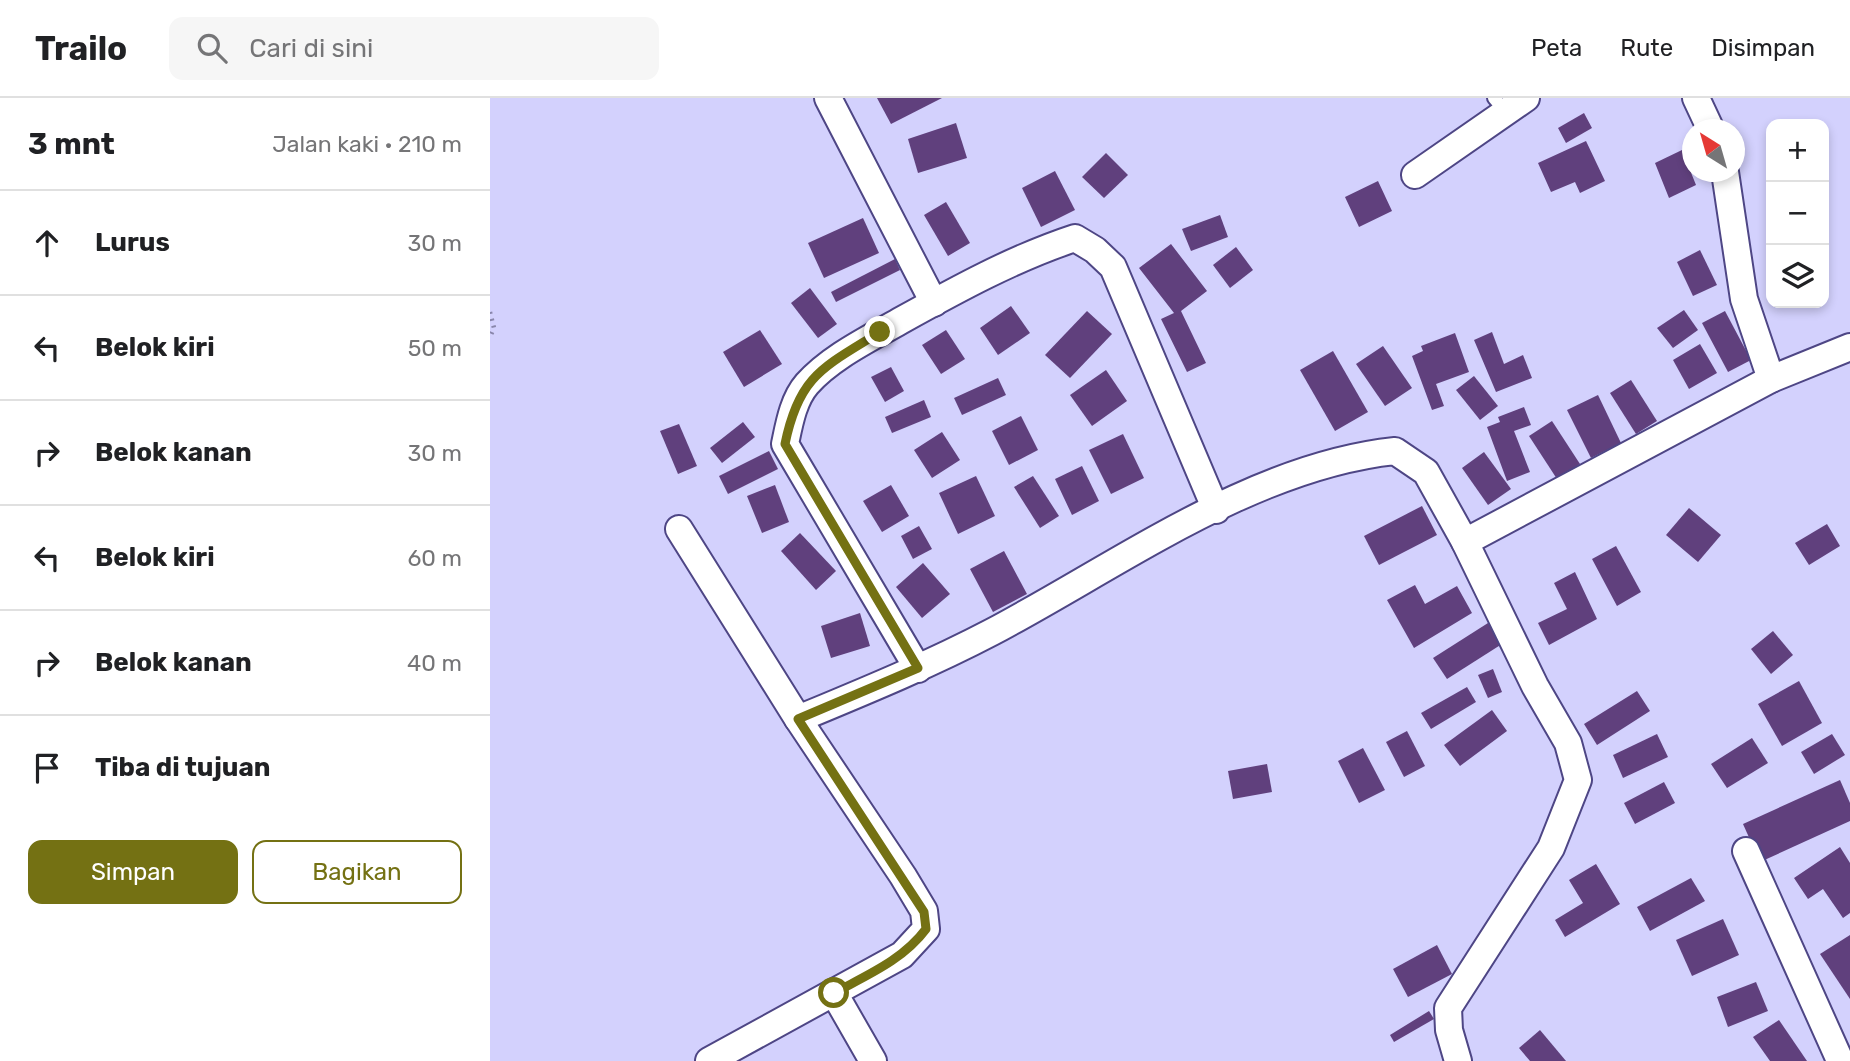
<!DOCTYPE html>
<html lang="id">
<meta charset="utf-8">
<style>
:root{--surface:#fff;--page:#f6f6f6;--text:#202124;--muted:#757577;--line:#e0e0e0;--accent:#747113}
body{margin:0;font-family:Rubik,sans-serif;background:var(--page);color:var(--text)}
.controls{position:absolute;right:21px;top:21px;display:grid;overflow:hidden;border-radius:14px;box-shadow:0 4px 10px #0003}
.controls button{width:63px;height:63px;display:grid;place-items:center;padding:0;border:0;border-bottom:2px solid var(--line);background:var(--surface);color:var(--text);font:35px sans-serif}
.compass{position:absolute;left:1192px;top:21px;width:63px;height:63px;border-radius:50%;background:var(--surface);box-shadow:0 4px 10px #0003;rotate:323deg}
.stop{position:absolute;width:21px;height:21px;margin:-16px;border:5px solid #747113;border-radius:50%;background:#fff}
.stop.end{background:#747113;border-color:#fff;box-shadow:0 2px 7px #0008}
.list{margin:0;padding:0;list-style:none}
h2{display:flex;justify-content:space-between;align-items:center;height:91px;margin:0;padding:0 28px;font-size:30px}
h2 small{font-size:23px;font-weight:400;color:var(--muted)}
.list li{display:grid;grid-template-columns:46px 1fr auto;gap:21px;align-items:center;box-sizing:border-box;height:105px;padding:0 28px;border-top:2px solid var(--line)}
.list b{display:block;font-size:26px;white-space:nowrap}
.list em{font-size:23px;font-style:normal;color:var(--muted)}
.actions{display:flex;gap:14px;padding:21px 28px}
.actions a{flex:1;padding:16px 0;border:2px solid var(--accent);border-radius:14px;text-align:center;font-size:24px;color:var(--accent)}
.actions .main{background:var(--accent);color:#fff}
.icon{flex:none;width:38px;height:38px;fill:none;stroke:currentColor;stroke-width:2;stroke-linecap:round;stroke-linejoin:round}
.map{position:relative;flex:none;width:1360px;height:963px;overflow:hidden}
header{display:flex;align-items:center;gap:42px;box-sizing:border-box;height:98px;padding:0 35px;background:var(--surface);border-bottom:2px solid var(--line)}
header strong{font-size:33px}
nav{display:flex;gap:38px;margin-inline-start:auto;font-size:24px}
.search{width:490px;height:63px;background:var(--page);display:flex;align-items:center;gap:18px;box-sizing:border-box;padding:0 24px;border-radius:14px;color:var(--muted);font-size:26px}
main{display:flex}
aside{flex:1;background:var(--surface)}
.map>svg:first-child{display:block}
</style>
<header>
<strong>Trailo</strong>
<div class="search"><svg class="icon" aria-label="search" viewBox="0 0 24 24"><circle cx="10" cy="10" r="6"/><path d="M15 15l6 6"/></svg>Cari di sini</div>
<nav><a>Peta</a><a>Rute</a><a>Disimpan</a></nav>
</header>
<main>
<aside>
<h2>3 mnt<small>Jalan kaki · 210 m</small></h2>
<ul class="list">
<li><svg class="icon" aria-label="ahead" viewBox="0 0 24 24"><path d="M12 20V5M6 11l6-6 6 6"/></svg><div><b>Lurus</b></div><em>30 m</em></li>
<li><svg class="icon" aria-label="left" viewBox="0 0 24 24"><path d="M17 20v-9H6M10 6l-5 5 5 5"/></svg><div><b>Belok kiri</b></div><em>50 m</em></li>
<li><svg class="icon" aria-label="right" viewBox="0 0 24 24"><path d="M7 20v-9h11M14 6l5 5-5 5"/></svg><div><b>Belok kanan</b></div><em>30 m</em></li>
<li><svg class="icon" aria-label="left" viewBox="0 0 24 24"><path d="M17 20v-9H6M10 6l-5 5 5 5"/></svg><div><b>Belok kiri</b></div><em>60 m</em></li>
<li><svg class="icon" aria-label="right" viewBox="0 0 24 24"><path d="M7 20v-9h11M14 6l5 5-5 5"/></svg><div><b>Belok kanan</b></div><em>40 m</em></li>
<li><svg class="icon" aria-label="arrive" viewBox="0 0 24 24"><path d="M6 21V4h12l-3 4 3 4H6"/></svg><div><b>Tiba di tujuan</b></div></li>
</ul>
<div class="actions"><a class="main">Simpan</a><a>Bagikan</a></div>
</aside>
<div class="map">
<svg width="1360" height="963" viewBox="0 0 1360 963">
<rect width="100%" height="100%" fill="#d3d1fd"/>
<g fill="#60407d">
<path d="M387,0h65l-51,26z"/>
<path d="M1094,15l8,15 -26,15 -8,-15z"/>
<path d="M466,25l11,35 -49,15 -10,-34z"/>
<path d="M1096,43l19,40 -25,12 -5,-11 -24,10 -13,-29z"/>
<path d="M1192,52l14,35 -27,13 -14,-35z"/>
<path d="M616,55l22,22 -24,23 -22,-21z"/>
<path d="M565,73l20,39 -34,17 -19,-39z"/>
<path d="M888,83l14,30 -33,16 -14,-30z"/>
<path d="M456,104l24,41 -22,13 -24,-41z"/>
<path d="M730,117l8,22 -37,14 -9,-22z"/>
<path d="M373,120l16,35 -55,25 -16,-35z"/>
<path d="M681,146l36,47 -26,20 25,52 -19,9 -26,-53 13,-6 -35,-45z"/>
<path d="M746,149l17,23 -23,18 -17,-23z"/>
<path d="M1210,152l17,35 -24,11 -16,-34z"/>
<path d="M405,161l5,11 -64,32 -5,-10z"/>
<path d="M320,190l27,36 -19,14 -27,-35z"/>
<path d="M521,208l19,27 -32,22 -18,-27z"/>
<path d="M1194,212l14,20 -25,18 -16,-20z"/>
<path d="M597,213l25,23 -42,44 -25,-23z"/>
<path d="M1235,213l26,49 -23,12 -26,-49z"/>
<path d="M270,232l22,34 -38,23 -21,-35z"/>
<path d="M456,232l19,29 -24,15 -19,-29z"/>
<path d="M1002,234l12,32 19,-9 9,23 -36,14 -22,-52z"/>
<path d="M965,235l14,39 -33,12 8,22 -12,4 -20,-54 11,-5 -2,-5z"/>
<path d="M1210,246l17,29 -28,16 -16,-29z"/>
<path d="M893,248l29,42 -27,18 -29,-42z"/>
<path d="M843,253l35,61 -33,19 -35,-61z"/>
<path d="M401,269l13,24 -19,11 -14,-25z"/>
<path d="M616,272l21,31 -35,25 -22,-31z"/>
<path d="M984,278l24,30 -18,14 -24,-30z"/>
<path d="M508,280l8,17 -44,20 -8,-17z"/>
<path d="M1141,282l26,41 -21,13 -26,-41z"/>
<path d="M1108,297l23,48 -30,15 -24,-48z"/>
<path d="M434,302l7,17 -39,16 -7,-16z"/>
<path d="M1034,309l7,18 -17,6 16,41 -23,9 -20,-54 13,-5 -2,-5z"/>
<path d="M531,318l17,34 -29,15 -17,-34z"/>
<path d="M1062,323l28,43 -23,15 -28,-43z"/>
<path d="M253,324l12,15 -33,26 -12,-15z"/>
<path d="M189,326l18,42 -19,8 -18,-43z"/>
<path d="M452,334l18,28 -28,18 -18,-28z"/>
<path d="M633,336l21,44 -33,16 -22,-44z"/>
<path d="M279,353l9,18 -50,25 -9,-18z"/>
<path d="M994,354l27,37 -23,16 -26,-37z"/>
<path d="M592,368l17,35 -27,14 -17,-36z"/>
<path d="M486,378l19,40 -37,18 -19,-41z"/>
<path d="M543,378l26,40 -19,12 -26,-41z"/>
<path d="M285,387l14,37 -27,11 -15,-37z"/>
<path d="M401,387l18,31 -27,16 -19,-31z"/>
<path d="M932,408l15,29 -58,30 -15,-29z"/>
<path d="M1199,410l32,27 -23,27 -32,-27z"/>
<path d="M1337,426l13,22 -31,19 -14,-22z"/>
<path d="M429,428l13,23 -19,10 -12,-23z"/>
<path d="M310,435l36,38 -20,19 -35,-39z"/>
<path d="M1126,448l25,46 -24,14 -25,-47z"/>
<path d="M514,453l23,43 -34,18 -23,-43z"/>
<path d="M433,465l27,31 -28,24 -26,-31z"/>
<path d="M1085,474l22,47 -48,26 -11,-22 29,-14 -13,-26z"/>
<path d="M925,487l10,19 32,-18 15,27 -58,35 -27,-48z"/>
<path d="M370,515l10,33 -39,12 -10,-32z"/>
<path d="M998,525l14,21 -55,35 -14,-21z"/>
<path d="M1283,533l20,24 -22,19 -20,-25z"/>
<path d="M1003,571l9,23 -14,6 -10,-23z"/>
<path d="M1309,583l23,42 -40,23 -24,-42z"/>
<path d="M977,589l9,15 -45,27 -10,-16z"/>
<path d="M1147,593l13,20 -53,34 -13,-21z"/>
<path d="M1002,612l15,21 -47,35 -16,-21z"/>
<path d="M917,633l18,35 -21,11 -18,-35z"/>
<path d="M1167,636l11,23 -45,21 -10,-23z"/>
<path d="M1342,636l13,21 -31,19 -13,-22z"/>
<path d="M1262,640l16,25 -41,25 -16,-24z"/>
<path d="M873,650l22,42 -26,13 -21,-42z"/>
<path d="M777,666l5,28 -39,7 -5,-28z"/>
<path d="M1350,682l10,23v18l-90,41 -17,-38z"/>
<path d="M1174,684l11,21 -40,21 -11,-21z"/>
<path d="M1350,749l10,16v50l-7,5 -20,-29 -15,10 -14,-21z"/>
<path d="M1106,766l24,40 -55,33 -10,-17 28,-17 -14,-23z"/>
<path d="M1201,780l14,23 -55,30 -13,-24z"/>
<path d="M1233,821l16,36 -47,21 -16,-36z"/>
<path d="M1360,837v64l-30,-45z"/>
<path d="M947,847l15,29 -44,23 -15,-28z"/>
<path d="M1266,884l12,29 -40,16 -11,-30z"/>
<path d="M939,913l5,8 -40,23 -4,-7z"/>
<path d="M1289,922l28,41h-37l-17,-24z"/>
<path d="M1050,932l26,31h-36l-11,-13z"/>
</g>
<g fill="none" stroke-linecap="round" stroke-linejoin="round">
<defs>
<path id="lane" d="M1004,0l12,14"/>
<g id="street">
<path d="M338,0l106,205"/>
<path d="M1206,0l15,32"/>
<path d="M1235,74l19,127 27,80"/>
<path d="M925,77l111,-77"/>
<path d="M189,431l119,190 105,157 21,35 2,18 -24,26 -193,106"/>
<path d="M975,444l306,-163 79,-32"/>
<path d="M428,571l-133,-225c4,-19 8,-44 22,-60 24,-27 62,-45 93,-63 56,-31 114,-63 175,-83l20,12 18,17 103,243"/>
<path d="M308,621c65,-27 131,-54 194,-87 125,-66 260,-166 403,-181l31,21 39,70 70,144 33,57 10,37 -27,68 -103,160 1,22 9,31"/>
<path d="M1256,753l92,205"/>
<path d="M344,895l39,68"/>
</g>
</defs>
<use href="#lane" stroke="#4e4685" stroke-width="16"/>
<use href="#street" stroke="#4e4685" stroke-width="30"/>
<path stroke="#8986ab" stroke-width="4.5" stroke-dasharray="2 5" stroke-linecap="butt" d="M0,214l4,16 -4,9"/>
<use href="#lane" stroke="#fff" stroke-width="12"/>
<use href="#street" stroke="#fff" stroke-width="26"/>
</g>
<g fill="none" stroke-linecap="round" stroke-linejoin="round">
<path stroke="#747113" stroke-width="9" d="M344,895c33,-18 69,-33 92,-64l-2,-17 -126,-193 120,-51 -133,-224c14,-69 39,-77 95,-112"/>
</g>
</svg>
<div class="controls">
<button>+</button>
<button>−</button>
<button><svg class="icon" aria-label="layers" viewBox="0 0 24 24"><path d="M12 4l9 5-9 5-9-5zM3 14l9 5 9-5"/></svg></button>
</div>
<svg class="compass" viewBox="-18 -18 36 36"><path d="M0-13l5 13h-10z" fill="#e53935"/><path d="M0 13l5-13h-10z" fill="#757577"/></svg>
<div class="stop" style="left:344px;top:895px"></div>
<div class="stop end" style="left:390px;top:234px"></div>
</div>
</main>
